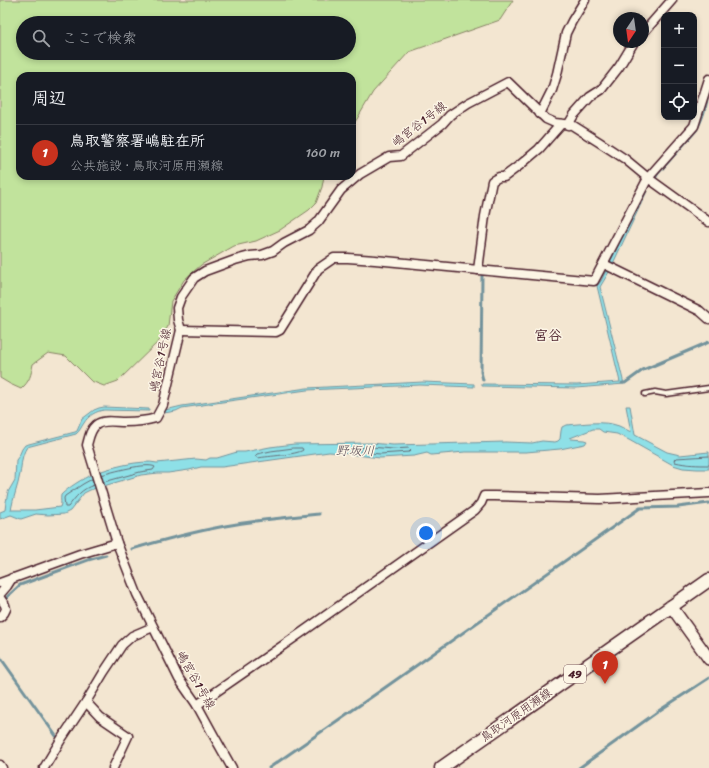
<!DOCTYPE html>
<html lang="ja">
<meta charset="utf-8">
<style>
:root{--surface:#171b24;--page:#20242c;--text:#f1f3f6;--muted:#9ea1a6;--line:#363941;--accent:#c8321e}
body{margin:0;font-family:Sriracha,"Klee One",sans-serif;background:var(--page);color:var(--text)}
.controls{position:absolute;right:12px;top:12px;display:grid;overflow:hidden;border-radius:8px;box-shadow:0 2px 6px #0003}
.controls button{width:36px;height:36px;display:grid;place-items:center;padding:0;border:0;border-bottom:1px solid var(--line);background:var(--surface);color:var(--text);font:20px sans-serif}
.compass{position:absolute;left:613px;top:12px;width:36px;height:36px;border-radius:50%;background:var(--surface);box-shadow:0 2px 6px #0003;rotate:193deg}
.you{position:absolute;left:426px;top:533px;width:14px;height:14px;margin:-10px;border:3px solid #fff;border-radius:50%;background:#1a73e8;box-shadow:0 0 0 6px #1a73e833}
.badge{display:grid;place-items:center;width:26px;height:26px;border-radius:50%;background:var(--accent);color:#fff;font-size:13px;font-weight:700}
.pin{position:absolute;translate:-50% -33px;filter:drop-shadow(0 1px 2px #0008)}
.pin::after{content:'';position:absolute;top:21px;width:14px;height:12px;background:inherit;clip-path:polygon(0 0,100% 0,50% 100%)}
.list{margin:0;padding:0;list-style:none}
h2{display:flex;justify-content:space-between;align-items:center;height:52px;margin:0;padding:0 16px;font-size:17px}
h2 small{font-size:13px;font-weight:400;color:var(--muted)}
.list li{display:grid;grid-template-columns:26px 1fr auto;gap:12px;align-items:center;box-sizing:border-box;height:56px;padding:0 16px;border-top:1px solid var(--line)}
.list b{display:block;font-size:15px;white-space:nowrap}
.list p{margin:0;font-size:13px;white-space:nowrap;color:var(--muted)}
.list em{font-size:13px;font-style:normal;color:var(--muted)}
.icon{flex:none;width:22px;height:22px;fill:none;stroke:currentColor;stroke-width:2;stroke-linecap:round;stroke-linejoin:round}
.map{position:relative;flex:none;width:709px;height:768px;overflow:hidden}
.search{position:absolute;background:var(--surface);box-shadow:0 2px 6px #0003;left:16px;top:16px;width:340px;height:44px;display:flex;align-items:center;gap:10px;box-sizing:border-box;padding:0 14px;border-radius:22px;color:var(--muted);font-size:15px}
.panel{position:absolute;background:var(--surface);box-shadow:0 2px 6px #0003;left:16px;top:72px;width:340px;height:108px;border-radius:12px}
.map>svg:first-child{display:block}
</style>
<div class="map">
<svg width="709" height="768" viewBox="0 0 709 768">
<rect width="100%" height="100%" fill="#f3e6d1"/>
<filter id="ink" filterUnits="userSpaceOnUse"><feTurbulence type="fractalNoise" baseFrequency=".025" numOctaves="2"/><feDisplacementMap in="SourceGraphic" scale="8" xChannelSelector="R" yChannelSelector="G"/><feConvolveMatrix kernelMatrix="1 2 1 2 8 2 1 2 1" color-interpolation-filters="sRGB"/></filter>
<g filter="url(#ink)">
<path fill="#c1e39c" stroke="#868164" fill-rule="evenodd" d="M0,0h513l-13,20 -91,32 -36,40 -16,27 -5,7v-50h-332v100h304l-2,11 -6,16 -7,7 -29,20 -24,11 -22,5 -33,19 -17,15 -13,21 -3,25 -6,12 -44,43 -14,5 -13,-5 -25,-25 -18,-3 -15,11c-2,11 -3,17 -12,25l-11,-5 -10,-6zM23,23h326v30h-326z"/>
<g fill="#8ee0e7" stroke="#73939c">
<path d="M709,88c0,14 -5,30 -12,43l-39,44 -1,2 -9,12 -39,83 -9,15 24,97 -48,4 -94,-2v-2l95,1 43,-3 -23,-96 4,-5 45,-94 49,-57z"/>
<path d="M423,382l51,2v3l-54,-2 -113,5 -78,11 -47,7 -6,3 -12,2 1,-3 17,-4 125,-18z"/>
<path d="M626,406h4l5,29 32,17 13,3 29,-3v17h-12l-14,-1 -10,-3 -44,-25 -12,-6 -14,-2 -4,-3h-6l-5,2 -18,7 1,1 13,1 3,1 -2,3 -25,5 -34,3h-61l-34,3 -4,-2 -13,3 -34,2 -39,-5 -12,-1 -107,15h-21l-12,3 -21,3h-10l-17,2 -51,15 -6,3 -14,18 -6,3 -16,1 -12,-1 -15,5 -10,-4 -11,4v-7l5,-2 1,-8 2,-10 7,-12 1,-20 3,-4 3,-7 3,-4 50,-13 2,-1 5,-12 12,-9 5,-2 5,-1 45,2v2l-45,-1c-8,1 -16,6 -20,13 -3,4 -4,8 -8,11l-49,13c-6,9 -5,17 -7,27 -2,12 -7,24 -9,36h24l25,-3c2,-4 0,-7 1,-12 8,-8 21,-16 32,-21 15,-6 49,-15 64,-11l39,-4 10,1 4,-2h7l20,-6h8l25,-5 24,-3 77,-1 22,2 112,-3 27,1 10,-2 13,1 3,-1 2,-2 1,-8 1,-4 4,-2c17,-1 37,-5 53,1 4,2 8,4 12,6z"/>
</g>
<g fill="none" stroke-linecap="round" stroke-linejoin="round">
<g stroke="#656c76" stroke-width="1">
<path d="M371,447l22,2 16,-1 2,2 -2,2 -29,2 -19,-2 -2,-2 2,-2z"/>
<path d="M294,448h8l1,2c-7,5 -35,6 -45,8l-3,-2 2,-2 14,-3z"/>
<path d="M709,456l-33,2 -2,2 1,2c12,3 23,3 34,3"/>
<path d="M101,475c11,-3 46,-13 54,-8l-2,3 -13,2 -36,10"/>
<path d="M92,479l-9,5 -18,12 -1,2 1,9h3c8,-10 13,-18 26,-22"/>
</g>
<g stroke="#73939c" stroke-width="3">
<path d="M482,275l-1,97 2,8"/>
<path d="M622,383h3l18,-13 66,-28"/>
<path d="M132,549c31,-9 61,-17 93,-23 31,-6 63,-9 94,-12"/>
<path d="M5,601l3,-5 12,-11 68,-25 18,-5"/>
<path d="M0,657l56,79"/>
<path d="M269,768l114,-79 257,-181 38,-1 31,-4"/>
<path d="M579,768l81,-58 49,-32"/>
</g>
<defs>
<path id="lane" d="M645,394l10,-2 11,2 43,-6"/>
<g id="street">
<path d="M643,33l29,-33"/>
<path d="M540,114l12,-24 5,-16 9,-41 6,-12 13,-21"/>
<path d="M568,125l6,-10 16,-18 11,-7 18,-23 15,-25"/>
<path d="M604,264l96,47 9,8"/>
<path d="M478,270l7,-54 7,-35 7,-4h5l16,-12 19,-16 22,-25"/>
<path d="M181,330l95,2 4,-2 38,-61 16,-11h14l27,2 219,21 54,-103 46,-52 15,-47"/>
<path d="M0,583l80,-29 37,-11"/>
<path d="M0,594l7,-8 5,-8"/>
<path d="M0,598l5,7 1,4 -2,4 -4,4"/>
<path d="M86,702l14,15 28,19 -15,32"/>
<path d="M197,705l104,-72 174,-123 6,-7 3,-7h10l106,3 109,-6"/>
<path d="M0,765l2,3"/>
<path d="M44,768l18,-30 24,-36 18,-30 18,-27 10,-9 21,-9"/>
<path d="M232,768l-18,-32 -17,-31 -18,-26 -42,-85 -20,-51 -30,-98c2,-7 3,-15 9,-20 7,-6 20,-3 28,-3 11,0 22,-1 32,-4l7,-13 18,-75 -3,-10 -1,-12 4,-11 13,-19 11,-7 30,-11 15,-4 12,-1 11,-4 11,-8 25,-13 9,-8 23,-32 19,-16 29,-17 12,-1 41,-32 8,-9 18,-12 40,-21 38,37 9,4 17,2 27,17 26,17 23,19 61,44"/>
</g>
<path id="secondary" d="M671,606l38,53"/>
<path id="primary" d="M441,768l268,-188"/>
</defs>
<use href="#lane" stroke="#4a1f2b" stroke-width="7"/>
<use href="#street" stroke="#4a1f2b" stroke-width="11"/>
<use href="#secondary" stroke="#4a1f2b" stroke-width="14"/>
<use href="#primary" stroke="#4a1f2b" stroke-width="15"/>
<use href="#lane" stroke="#fcf5e5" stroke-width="4"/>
<use href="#street" stroke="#fcf5e5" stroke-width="8"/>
<use href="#secondary" stroke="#fcf5e5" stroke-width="11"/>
<use href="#primary" stroke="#fcf5e5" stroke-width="12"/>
</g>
</g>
<g text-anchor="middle" stroke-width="3" stroke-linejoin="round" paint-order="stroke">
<rect fill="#fcf5e5" stroke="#7f5f63" stroke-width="1" x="564" y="665" width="22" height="18" rx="3"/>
<g font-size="11" font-weight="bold" fill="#4a1f2b">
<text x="575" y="678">49</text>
</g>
<g font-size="12" fill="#4a1f2b" stroke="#fcf5e5">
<text transform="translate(419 124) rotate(-38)" y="4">嶋宮谷1号線</text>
<text transform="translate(160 360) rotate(-78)" y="4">嶋宮谷1号線</text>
<text transform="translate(196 680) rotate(60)" y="4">嶋宮谷1号線</text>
<text transform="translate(516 715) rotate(-35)" y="4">鳥取河原用瀬線</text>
</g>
<g font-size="13" font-style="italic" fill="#5b4f5a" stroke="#fcf5e5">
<text transform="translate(355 450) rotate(1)" y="5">野坂川</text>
</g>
<g font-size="14" font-weight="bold" fill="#4a1f2b" stroke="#fcf5e5">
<text x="548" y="340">宮谷</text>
</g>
</g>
</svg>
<div class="controls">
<button>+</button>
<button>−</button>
<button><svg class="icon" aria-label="locate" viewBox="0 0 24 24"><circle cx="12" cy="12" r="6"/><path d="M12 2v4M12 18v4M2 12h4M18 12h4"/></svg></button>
</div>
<svg class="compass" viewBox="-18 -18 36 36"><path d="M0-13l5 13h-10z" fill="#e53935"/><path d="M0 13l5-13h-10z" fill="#9ea1a6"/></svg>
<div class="you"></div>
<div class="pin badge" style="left:605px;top:684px">1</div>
<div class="search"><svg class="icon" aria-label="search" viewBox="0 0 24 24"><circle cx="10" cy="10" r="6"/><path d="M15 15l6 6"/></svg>ここで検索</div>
<section class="panel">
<h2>周辺<small></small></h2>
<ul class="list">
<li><span class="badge">1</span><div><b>鳥取警察署嶋駐在所</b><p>公共施設 · 鳥取河原用瀬線</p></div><em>160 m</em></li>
</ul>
</section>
</div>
